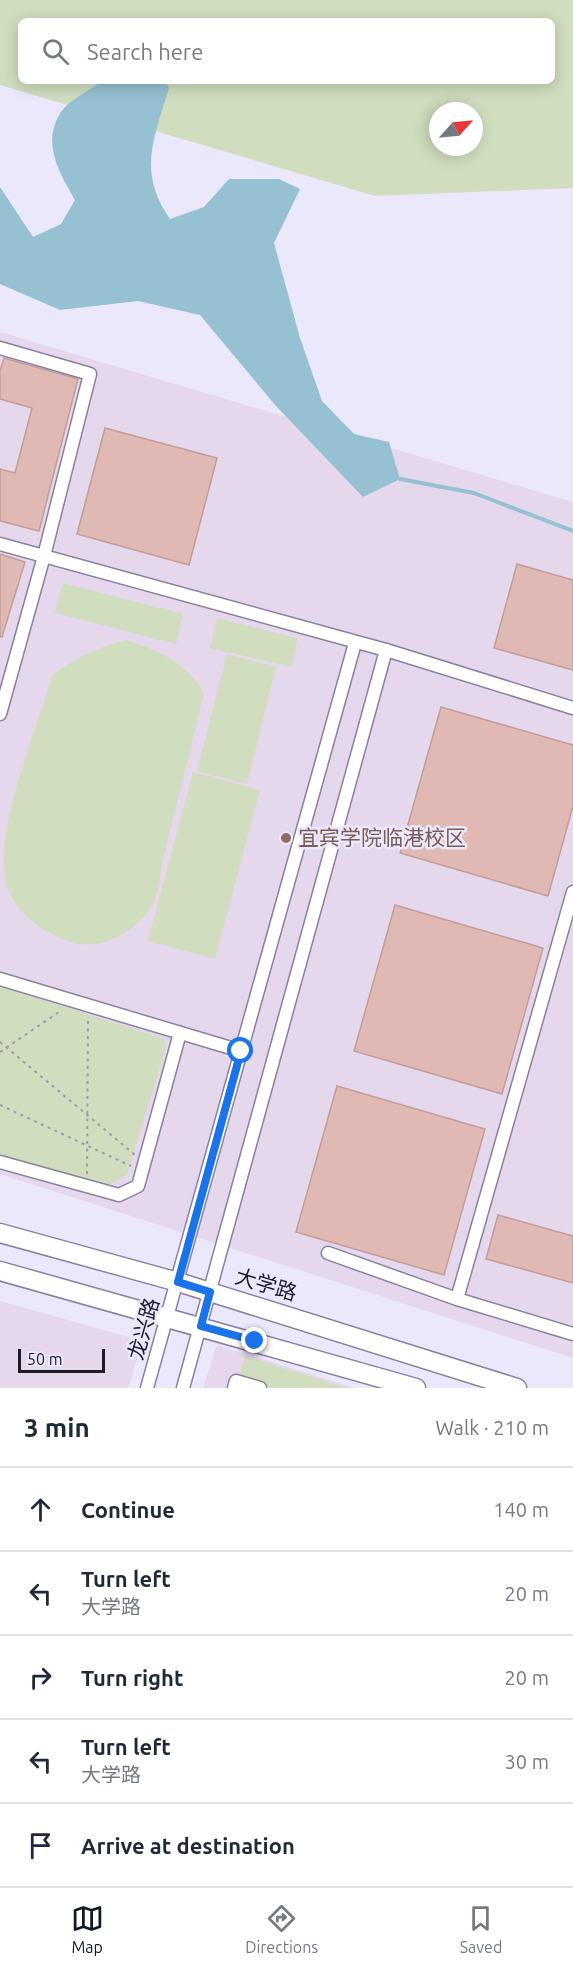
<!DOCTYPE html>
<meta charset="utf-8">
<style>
:root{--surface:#fff;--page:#f2f2f3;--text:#1f2937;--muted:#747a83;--line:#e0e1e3;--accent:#111827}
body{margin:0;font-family:Ubuntu,"Noto Sans SC",sans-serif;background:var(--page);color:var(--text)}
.compass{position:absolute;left:429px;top:102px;width:54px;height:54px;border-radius:50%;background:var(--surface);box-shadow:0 3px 15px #0003;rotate:63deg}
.scale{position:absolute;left:18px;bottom:15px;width:87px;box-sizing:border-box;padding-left:6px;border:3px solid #1e1c27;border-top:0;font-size:16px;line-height:21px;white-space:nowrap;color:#1e1c27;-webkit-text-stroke:4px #ece8fc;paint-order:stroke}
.stop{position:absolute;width:18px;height:18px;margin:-14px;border:4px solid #1a73e8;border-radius:50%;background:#fff}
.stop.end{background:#1a73e8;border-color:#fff;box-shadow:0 2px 6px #0008}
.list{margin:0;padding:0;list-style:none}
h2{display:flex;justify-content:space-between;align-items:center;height:78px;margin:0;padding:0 24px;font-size:26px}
h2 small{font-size:20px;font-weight:400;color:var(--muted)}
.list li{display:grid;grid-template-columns:39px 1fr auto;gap:18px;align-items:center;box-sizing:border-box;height:84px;padding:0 24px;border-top:2px solid var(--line)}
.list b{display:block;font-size:22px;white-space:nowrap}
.list p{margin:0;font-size:20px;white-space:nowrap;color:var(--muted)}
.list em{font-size:20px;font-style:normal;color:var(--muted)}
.icon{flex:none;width:33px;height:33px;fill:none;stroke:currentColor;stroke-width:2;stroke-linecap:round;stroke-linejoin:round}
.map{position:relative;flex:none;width:573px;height:1388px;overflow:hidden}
.search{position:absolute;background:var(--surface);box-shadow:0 3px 15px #0003;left:18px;right:18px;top:18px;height:66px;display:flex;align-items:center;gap:15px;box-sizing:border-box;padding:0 21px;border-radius:9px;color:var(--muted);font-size:22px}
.sheet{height:498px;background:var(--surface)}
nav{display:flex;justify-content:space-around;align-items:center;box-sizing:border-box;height:84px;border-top:2px solid var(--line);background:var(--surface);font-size:16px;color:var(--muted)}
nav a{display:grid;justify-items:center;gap:3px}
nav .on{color:var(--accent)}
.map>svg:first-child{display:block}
</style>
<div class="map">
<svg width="573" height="1388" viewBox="0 0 573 1388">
<rect width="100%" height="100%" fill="#ece8fc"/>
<g fill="#e5d8ec">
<path d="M0,332l573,170v856l-573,-184z"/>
<path d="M0,1301l143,40 -15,47h-128z"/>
<path d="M217,1345l138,43h-152z"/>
</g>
<g fill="#d0ddbf" fill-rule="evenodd">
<path d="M0,0h573v188l-198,8 -375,-111zM21,21h531v60h-531zM438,111h36v36h-36z"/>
<path d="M63,583l120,31 -7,30 -121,-31z"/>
<path d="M217,618l81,20 -7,29 -81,-19z"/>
<path d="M126,640c30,9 63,24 78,53 -13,54 -27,109 -40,163 -4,16 -5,40 -14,53 -14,21 -44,39 -70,35 -35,-7 -74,-35 -76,-74 -4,-54 32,-140 48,-194 24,-19 45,-28 74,-36z"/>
<path d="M227,654l49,13 -29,117 -50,-13z"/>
<path d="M193,772l67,18 -45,169 -67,-18z"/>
<path d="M0,986l164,53 2,8 -39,128 -19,10 -108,-26z"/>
<path d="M245,1356l102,32h-75l-33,-10z"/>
</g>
<path fill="#96c1d2" d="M102,81h63l4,7c-15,50 -32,84 1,131l34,-12 25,-28h50l21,10 -26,54 26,95 22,63 32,33 35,8 11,37 -37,18 -87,-91 -76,-91 -62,-14 -78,9 -60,-26v-97l33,50 28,-13 14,-24c-16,-28 -34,-57 -14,-88 8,-12 29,-22 41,-31z"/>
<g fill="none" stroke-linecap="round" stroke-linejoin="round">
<path stroke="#96c1d2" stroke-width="4" d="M400,479l74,14 99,38"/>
</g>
<g fill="#e0b9b4" stroke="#c39d98" stroke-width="1.5">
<path d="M4,358l74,21 -39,152 -39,-10v-52l15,4 17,-65 -32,-9v-28z"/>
<path d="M105,428l112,30 -28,107 -112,-31z"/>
<path d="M0,554l25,8 -23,75h-2z"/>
<path d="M517,564l56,16v90l-79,-22z"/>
<path d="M441,707l132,38v61l-25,90 -148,-43z"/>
<path d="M395,905l148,43 -41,146 -148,-43z"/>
<path d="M337,1086l148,43 -41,146 -148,-43z"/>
<path d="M498,1215l75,21v47l-87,-24z"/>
</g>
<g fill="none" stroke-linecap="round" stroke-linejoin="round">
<defs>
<g id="street">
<path d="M0,348l90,26 -46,182 -44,158"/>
<path d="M0,544l386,106 -203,738"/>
<path d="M386,650l187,58"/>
<path d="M0,979l241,72"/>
<path d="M0,1162l119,33 19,-9 42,-153"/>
<path d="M328,1253l129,46 116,35"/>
<path d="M457,1299l116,-407"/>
<path d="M147,1388l208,-745"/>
<path d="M234,1388l2,-7 24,7"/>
</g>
<g id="secondary">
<path d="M0,1233l178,49 339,106"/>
<path d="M0,1271l416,117"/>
</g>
</defs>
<use href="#street" stroke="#88819f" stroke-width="15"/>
<use href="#secondary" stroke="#88819f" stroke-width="21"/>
<g stroke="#9f9bac" stroke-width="2" stroke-dasharray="3 4.5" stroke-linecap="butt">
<path d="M0,1042l135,113"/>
<path d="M0,1052l62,-42"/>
<path d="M0,1105l131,61"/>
<path d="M87,1174l1,-157"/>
</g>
<use href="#street" stroke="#fff" stroke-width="12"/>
<use href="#secondary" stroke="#fff" stroke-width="18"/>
</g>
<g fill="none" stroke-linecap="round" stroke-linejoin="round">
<path stroke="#1a73e8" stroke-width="8" d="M241,1051l-63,231 32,10 -9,34 54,15"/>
</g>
<circle fill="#8d6e63" stroke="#ece8fc" stroke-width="2" cx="286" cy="838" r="6"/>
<g text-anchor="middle" stroke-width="5" stroke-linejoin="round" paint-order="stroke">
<g font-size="21" fill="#785e54" stroke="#ece8fc" text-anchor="start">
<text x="298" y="845">宜宾学院临港校区</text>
</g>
<g font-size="21" fill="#1e1c27" stroke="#ece8fc">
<text transform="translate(266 1285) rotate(17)" y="7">大学路</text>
<text transform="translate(144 1329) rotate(-74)" y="7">龙兴路</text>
</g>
</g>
</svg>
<svg class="compass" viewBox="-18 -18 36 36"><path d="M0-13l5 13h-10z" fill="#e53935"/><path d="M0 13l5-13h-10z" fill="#747a83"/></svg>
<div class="scale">50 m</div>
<div class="stop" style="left:241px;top:1051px"></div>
<div class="stop end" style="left:255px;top:1341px"></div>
<div class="search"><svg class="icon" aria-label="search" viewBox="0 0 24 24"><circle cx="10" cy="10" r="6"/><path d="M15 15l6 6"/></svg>Search here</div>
</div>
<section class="sheet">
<h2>3 min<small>Walk · 210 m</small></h2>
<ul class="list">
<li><svg class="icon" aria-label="ahead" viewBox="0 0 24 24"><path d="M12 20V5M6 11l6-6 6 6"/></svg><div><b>Continue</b></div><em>140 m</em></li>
<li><svg class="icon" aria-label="left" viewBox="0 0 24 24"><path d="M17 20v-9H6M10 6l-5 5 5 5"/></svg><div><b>Turn left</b><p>大学路</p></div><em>20 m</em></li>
<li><svg class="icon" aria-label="right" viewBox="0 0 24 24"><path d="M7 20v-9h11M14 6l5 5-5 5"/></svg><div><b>Turn right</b></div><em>20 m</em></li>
<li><svg class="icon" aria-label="left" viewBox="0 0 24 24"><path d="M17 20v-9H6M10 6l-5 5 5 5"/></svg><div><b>Turn left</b><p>大学路</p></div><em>30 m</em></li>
<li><svg class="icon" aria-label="arrive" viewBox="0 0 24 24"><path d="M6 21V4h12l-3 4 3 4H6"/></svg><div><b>Arrive at destination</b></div></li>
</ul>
</section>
<nav>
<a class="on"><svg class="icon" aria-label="map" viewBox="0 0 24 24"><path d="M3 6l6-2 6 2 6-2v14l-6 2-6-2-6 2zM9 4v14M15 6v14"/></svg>Map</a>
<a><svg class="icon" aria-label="directions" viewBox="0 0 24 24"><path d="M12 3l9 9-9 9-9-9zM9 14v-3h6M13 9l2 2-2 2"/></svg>Directions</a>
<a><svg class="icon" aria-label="saved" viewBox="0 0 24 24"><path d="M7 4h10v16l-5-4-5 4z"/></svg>Saved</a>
</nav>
